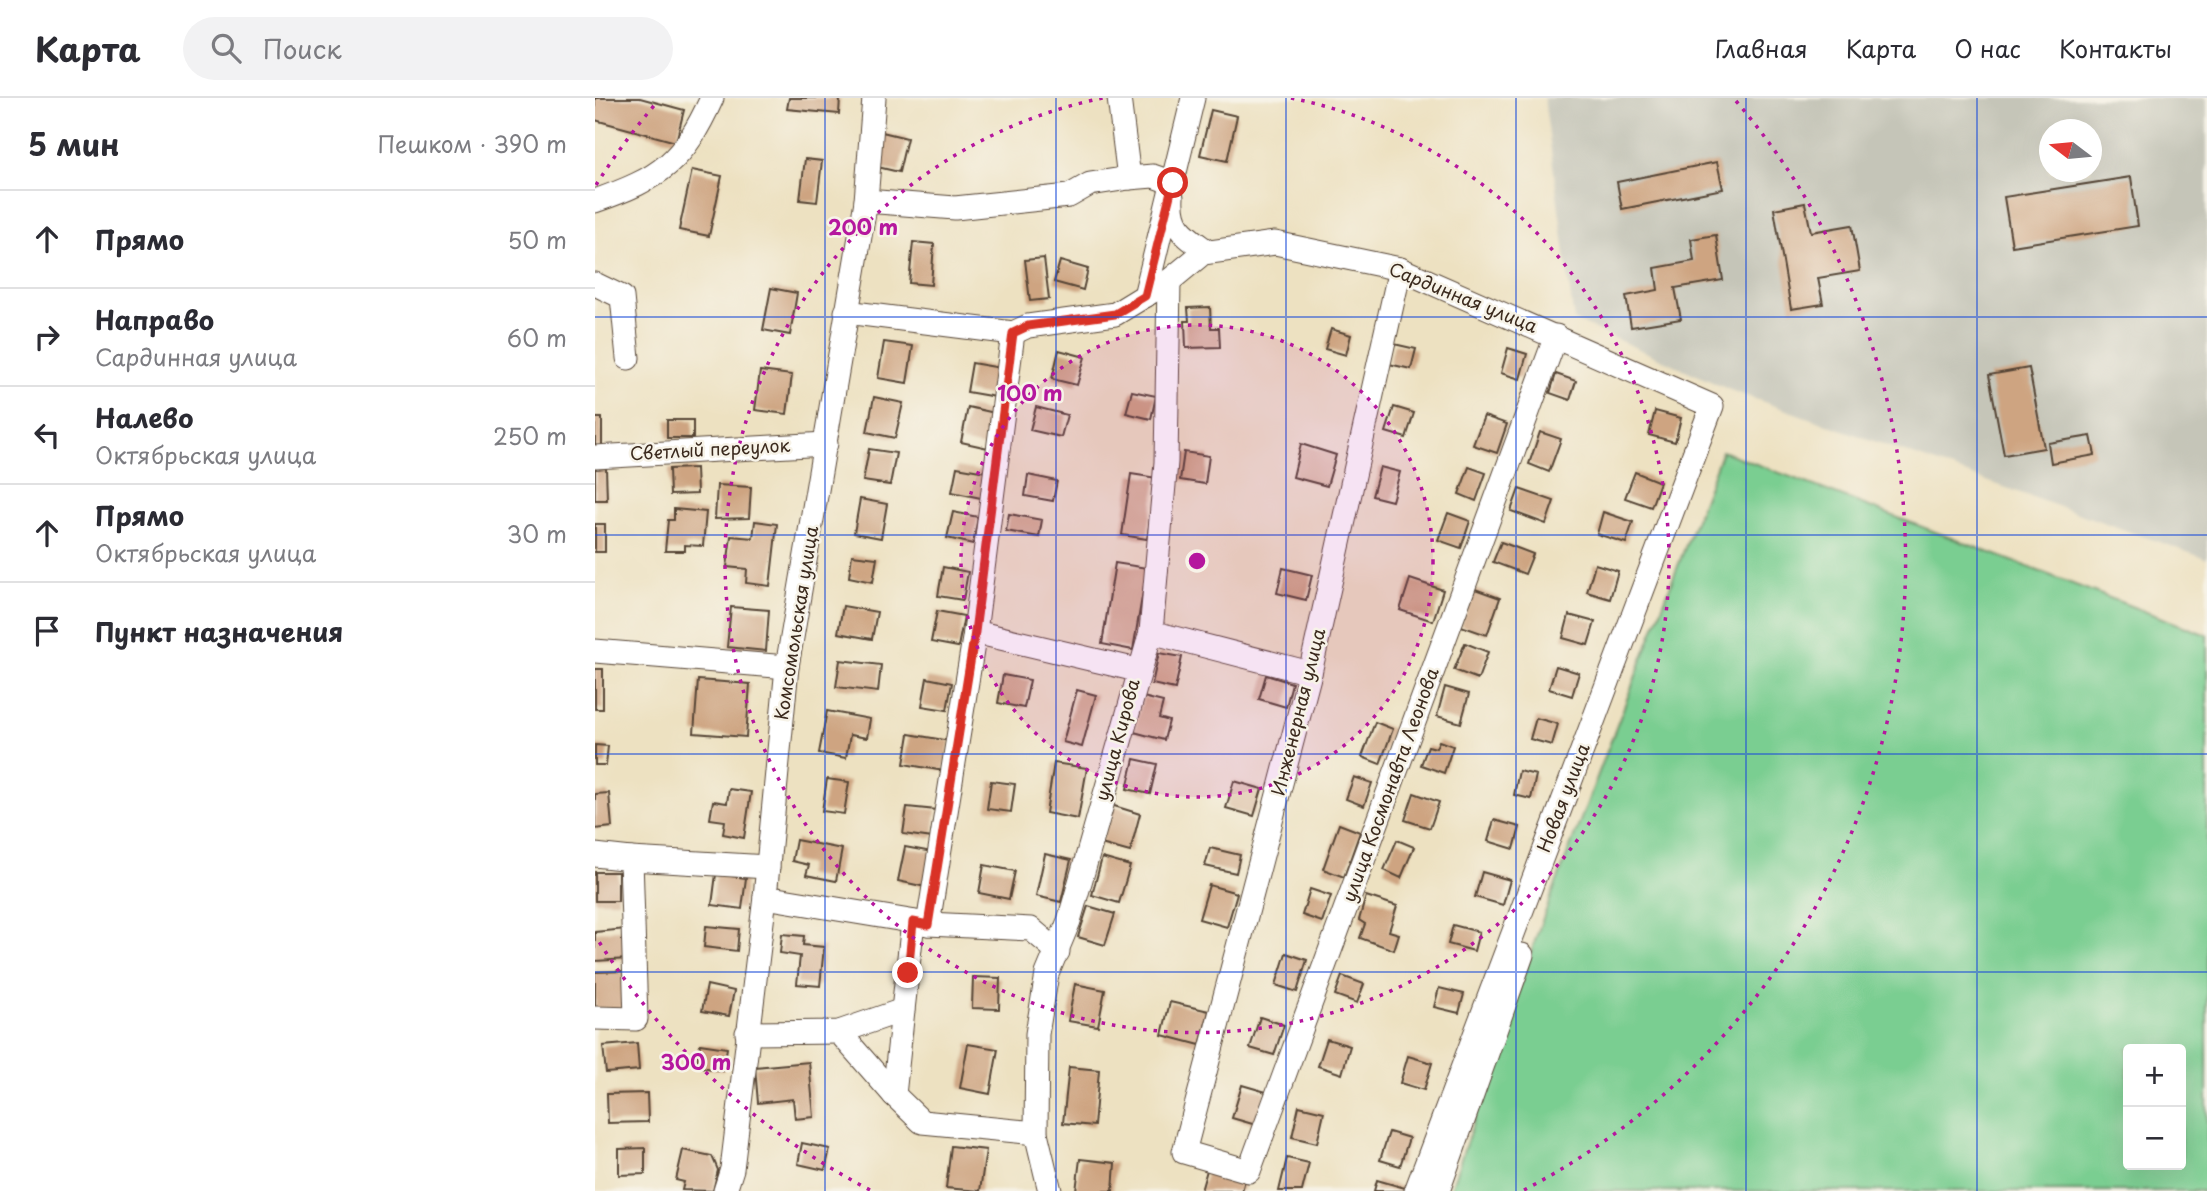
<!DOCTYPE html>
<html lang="ru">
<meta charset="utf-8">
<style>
:root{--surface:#fff;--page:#f2f2f3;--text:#2b2b33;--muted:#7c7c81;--line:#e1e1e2}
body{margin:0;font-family:"Playpen Sans",sans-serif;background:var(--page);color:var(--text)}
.controls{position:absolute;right:21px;bottom:21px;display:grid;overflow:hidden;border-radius:7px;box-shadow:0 7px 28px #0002}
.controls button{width:63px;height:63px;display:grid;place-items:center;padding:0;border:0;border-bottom:2px solid var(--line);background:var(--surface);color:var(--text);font:35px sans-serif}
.compass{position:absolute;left:1444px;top:21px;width:63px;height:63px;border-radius:50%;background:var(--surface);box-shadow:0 7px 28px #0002;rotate:286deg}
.stop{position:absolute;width:21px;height:21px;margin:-16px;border:5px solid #d93025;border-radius:50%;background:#fff}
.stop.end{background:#d93025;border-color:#fff;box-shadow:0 2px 7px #0008}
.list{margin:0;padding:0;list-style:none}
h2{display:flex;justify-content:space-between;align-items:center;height:91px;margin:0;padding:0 28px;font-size:30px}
h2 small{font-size:23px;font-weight:400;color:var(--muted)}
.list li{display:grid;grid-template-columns:46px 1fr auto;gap:21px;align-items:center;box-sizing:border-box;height:98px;padding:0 28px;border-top:2px solid var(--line)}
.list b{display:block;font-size:26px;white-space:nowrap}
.list p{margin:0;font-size:23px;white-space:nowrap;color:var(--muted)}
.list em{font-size:23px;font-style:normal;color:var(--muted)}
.icon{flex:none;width:38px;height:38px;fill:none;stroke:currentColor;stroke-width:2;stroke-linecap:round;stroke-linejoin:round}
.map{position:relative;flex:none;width:1612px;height:1093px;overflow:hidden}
header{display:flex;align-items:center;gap:42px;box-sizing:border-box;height:98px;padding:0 35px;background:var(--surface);border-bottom:2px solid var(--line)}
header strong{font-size:33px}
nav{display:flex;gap:38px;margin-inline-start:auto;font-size:24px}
.search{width:490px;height:63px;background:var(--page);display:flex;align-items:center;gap:18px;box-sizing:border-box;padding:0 24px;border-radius:38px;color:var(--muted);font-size:26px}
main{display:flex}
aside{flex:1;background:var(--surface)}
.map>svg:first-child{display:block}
</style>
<header>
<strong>Карта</strong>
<div class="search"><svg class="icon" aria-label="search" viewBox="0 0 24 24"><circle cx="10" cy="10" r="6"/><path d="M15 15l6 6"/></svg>Поиск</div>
<nav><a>Главная</a><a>Карта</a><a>О нас</a><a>Контакты</a></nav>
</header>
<main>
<aside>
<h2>5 мин<small>Пешком · 390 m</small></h2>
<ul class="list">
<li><svg class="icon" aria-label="ahead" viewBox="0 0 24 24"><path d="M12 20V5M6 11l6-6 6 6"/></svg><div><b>Прямо</b></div><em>50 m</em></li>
<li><svg class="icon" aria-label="right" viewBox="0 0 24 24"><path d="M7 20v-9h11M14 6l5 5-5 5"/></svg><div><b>Направо</b><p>Сардинная улица</p></div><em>60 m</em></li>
<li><svg class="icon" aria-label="left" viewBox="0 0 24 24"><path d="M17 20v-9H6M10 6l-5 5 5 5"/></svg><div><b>Налево</b><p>Октябрьская улица</p></div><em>250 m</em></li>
<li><svg class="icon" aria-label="ahead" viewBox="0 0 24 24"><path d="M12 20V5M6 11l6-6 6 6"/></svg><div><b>Прямо</b><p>Октябрьская улица</p></div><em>30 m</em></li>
<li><svg class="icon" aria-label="arrive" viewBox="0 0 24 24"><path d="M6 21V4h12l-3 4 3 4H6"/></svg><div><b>Пункт назначения</b></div></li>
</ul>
</aside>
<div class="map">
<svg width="1612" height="1093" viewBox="0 0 1612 1093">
<rect width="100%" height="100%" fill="#f7f3e8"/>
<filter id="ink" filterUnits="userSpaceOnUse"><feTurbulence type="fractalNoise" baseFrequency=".0143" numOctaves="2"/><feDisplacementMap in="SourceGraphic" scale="14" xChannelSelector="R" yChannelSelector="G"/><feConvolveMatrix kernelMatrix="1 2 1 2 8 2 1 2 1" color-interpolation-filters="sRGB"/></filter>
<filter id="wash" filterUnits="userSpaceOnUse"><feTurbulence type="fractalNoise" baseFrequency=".00686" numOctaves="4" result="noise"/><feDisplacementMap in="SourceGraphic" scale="28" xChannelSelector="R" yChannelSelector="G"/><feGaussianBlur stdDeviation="1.57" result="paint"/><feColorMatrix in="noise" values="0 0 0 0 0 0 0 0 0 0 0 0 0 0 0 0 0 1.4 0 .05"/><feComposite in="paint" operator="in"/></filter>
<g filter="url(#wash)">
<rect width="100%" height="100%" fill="#ede1c1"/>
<path fill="#c5c5b8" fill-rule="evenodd" d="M949,0h663v461l-477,-169 -156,-70zM1454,32h42v42h-42z"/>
<path fill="#7ace91" stroke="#5a7c58" stroke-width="2" fill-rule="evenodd" d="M1127,353l485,184v556h-757l90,-265zM1533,951h53v116h-53z"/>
<g id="blocks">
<g fill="#cea481">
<path d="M0,0h45l44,12 -8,32 -81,-22z"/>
<path d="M194,0h51l-1,16 -52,-5z"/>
<path d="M616,12l26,6 -10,45 -27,-6z"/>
<path d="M283,33l29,7 -8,34 -30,-7z"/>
<path d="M210,61l17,2 -5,41 -17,-2z"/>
<path d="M1122,64l6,27 -101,20 -5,-27z"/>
<path d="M97,72l30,6 -13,60 -30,-6z"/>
<path d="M1536,79l7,49 -126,20 -8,-49z"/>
<path d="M1210,105l6,29 41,-7 8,46 -42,7 5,26 -32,5 -17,-100z"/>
<path d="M1121,137l7,45 -48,8 6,31 -50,8 -5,-31 32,-6 -3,-22 39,-7 -3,-22z"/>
<path d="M318,144l21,2 -3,41 -22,-2z"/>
<path d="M449,160l5,41 -19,2 -5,-41z"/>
<path d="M465,163l28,8 -5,21 -29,-8z"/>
<path d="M176,190l26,5 -7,42 -27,-5z"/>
<path d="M615,209l1,21h8l1,19 -34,1 -1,-27h4l-1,-13z"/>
<path d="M736,231l20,6 -5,20 -21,-6z"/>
<path d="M289,244l29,4 -6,37 -29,-5z"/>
<path d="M799,246l22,5 -5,20 -22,-5z"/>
<path d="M913,250l19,6 -7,25 -19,-6z"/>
<path d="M464,252l26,7 -8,28 -25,-6z"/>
<path d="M377,265l29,5 -5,29 -29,-5z"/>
<path d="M1434,270l15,80 -40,7 -15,-80z"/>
<path d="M165,273l32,4 -5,39 -32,-4z"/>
<path d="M961,276l20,7 -6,19 -20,-7z"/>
<path d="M537,293l24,5 -5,23 -25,-6z"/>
<path d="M279,299l29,6 -8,35 -28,-6z"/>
<path d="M373,309l27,6 -7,35 -27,-6z"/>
<path d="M441,309l31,8 -6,22 -31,-7z"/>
<path d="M799,309l20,6 -8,25 -20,-6z"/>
<path d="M1060,313l26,7 -6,24 -26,-7z"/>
<path d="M889,318l23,8 -10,29 -24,-8z"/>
<rect x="0" y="320" width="7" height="29"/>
<rect x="72" y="322" width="26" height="18"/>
<path d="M945,334l21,7 -12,33 -20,-8z"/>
<path d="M1496,338l4,19 -44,8 -3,-20z"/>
<path d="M706,346l35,11 -9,31 -34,-9z"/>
<path d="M274,351l27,4 -6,32 -27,-4z"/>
<path d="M589,354l25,4 -4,28 -25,-4z"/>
<path d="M362,369l29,5 -5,26 -29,-6z"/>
<path d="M785,369l20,5 -8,29 -20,-5z"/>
<path d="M874,369l17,6 -10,28 -17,-7z"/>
<path d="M11,370l1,32h-12v-31z"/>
<path d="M101,370l1,26 -27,1 -1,-26z"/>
<path d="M1040,374l25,10 -9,25 -26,-9z"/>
<path d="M536,376l26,4 -10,61 -25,-4z"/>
<path d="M433,377l29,6 -4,20 -28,-5z"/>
<path d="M122,387l34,2 -2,31 -34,1z"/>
<path d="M924,391l35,12 -8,23 -35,-13z"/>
<path d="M265,401l27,5 -6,34 -27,-5z"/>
<path d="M79,411l32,3 -3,34 -18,-1v6h-20l3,-31h6z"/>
<path d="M358,414l25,5 -5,27 -26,-6z"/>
<path d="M1008,414l30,10 -7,21 -29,-9z"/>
<path d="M853,415l22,8 -9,27 -23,-8z"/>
<path d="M414,416l33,6 -3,17 -33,-6z"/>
<path d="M160,423l22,3 -7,62 -24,-3 1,-14 -20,-2 4,-31 22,2z"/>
<rect x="0" y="426" width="10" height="28"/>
<path d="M906,444l32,12 -8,20 -32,-12z"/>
<path d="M257,457l25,3 -4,24 -24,-5z"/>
<path d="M520,465l32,5 -14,82 -31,-6z"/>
<path d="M1000,466l23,7 -8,28 -23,-7z"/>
<path d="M348,469l25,5 -5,28 -25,-4z"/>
<path d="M688,470l29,7 -6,25 -29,-7z"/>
<path d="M815,481l33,11 -10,31 -33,-11z"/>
<path d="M880,491l25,9 -13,37 -26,-9z"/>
<path d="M248,508l34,6 -5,27 -34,-6z"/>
<path d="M136,509l38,3 -3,41 -39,-4z"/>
<path d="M342,513l27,5 -6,31 -27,-5z"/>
<path d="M974,517l26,7 -7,23 -25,-7z"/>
<path d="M870,545l23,9 -10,27 -24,-9z"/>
<path d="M564,555l23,4 -7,32 -23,-5z"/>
<path d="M245,562l41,5 -3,27 -42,-5z"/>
<path d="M961,568l23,7 -7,23 -23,-7z"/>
<rect x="0" y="571" width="8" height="40"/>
<path d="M408,577l27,5 -6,28 -26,-5z"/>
<path d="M671,577l26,8 -6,24 -27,-8z"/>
<path d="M332,580l25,5 -5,27 -25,-4z"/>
<path d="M103,582l52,4 -4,53 -52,-4z"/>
<path d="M850,589l24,7 -8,29 -24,-7z"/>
<path d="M482,592l19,5 -14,52 -19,-5z"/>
<path d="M548,599l20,5 -4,16 10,3 -5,19 -30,-8z"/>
<path d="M232,613l43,8 -3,19 -17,-3 -4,23 -27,-5z"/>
<path d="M941,620l22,6 -6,21 -22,-6z"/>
<path d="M780,624l18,7 -13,35 -18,-7z"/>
<path d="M314,636l41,7 -6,30 -40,-7z"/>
<path d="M844,643l14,5 -9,27 -23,-8 7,-19 8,2z"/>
<path d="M0,647l13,1 -2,19h-11z"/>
<path d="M539,661l23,5 -7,30 -23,-5z"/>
<path d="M459,665l33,5 -9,51 -32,-6z"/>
<path d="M924,673l17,4 -5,24 -17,-4z"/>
<path d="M759,679l18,6 -8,23 -18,-7z"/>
<path d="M232,681l22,3 -5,32 -22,-3z"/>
<path d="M396,683l24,3 -4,28 -24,-3z"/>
<path d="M639,683l28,8 -8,27 -28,-8z"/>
<path d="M134,691l22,3 -7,46 -21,-4 2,-13 -15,-2 3,-18 14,2z"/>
<path d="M14,695l3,34 -17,2v-35z"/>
<path d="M819,695l25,9 -9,26 -25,-8z"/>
<path d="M516,707l29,9 -10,38 -29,-8z"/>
<path d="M312,709l29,3 -3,28 -30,-4z"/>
<path d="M899,722l26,7 -6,22 -26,-8z"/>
<path d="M744,726l21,8 -16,45 -21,-8z"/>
<path d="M201,742l46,9 -6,32 -30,-6 3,-10 -17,-4z"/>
<path d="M802,742l17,7 -13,31 -17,-8z"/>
<path d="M310,749l27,5 -6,35 -28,-6z"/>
<path d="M615,750l30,7 -4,18 -31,-7z"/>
<path d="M450,756l26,6 -10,42 -25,-6z"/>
<path d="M507,760l28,8 -11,37 -27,-8z"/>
<path d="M389,767l31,6 -6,28 -30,-6z"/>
<rect x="0" y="774" width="23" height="29"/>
<path d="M887,774l28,8 -7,25 -28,-8z"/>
<path d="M121,776l30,4 -4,31 -30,-4z"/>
<path d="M614,787l28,8 -10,34 -28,-8z"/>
<path d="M715,791l21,7 -9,26 -20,-7z"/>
<path d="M771,798l31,10 -8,25 10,3 -5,16 -34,-12 5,-14 -6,-4z"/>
<path d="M493,808l27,8 -10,31 -27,-8z"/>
<path d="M858,827l26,7 -5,19 -26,-7z"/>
<path d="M111,828l33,3 -2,22 -33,-4z"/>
<path d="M31,831l2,30 -33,2v-29z"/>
<path d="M187,836l22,2 -1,9 21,2 -4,39 -23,-2 3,-28 -20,-3z"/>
<path d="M691,855l21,7 -10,32 -21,-7z"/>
<path d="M31,873l2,37 -33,1v-37z"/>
<path d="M747,878l22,8 -7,19 -22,-8z"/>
<path d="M378,879l27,1 -1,31 -27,-1z"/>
<path d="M480,886l30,6 -7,36 -30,-5z"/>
<path d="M112,887l27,6 -5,25 -27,-5z"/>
<path d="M844,890l25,6 -5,19 -25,-6z"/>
<path d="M575,904l39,9 -9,34 -38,-10z"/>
<path d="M665,919l24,8 -10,30 -24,-7z"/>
<path d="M732,941l23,7 -8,28 -24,-8z"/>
<path d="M42,945l2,27 -33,3 -3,-27z"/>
<path d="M105,946l27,4 -4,23 -27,-5z"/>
<path d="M373,946l30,5 -8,45 -30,-6z"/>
<path d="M813,958l24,7 -8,27 -24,-7z"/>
<path d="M214,964l5,55 -19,2 -2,-20 -35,4 -3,-36z"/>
<path d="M474,969l30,3 -5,56 -31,-3z"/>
<path d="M647,987l24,7 -10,33 -24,-7z"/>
<path d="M52,995l1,29 -40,1 -1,-29z"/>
<path d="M704,1008l25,6 -7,31 -25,-6z"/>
<path d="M794,1034l20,6 -9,28 -20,-6z"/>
<path d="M207,1045l28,6 -5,21 -27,-6z"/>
<path d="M356,1048l35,4 -6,41 -34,-3z"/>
<path d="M50,1050v26l-26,1v-26z"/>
<path d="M88,1052l29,6 6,14 -5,21 -31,-1 2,-8 -8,-2z"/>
<path d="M692,1060l22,5 -7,28h-23z"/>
<path d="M485,1061l35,4 -2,28h-37z"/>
<path d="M612,1072l38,10 -3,11h-41z"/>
<path d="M782,1082l35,10 -1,1h-37z"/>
</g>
</g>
</g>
<g filter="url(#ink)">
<use href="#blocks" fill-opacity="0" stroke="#564536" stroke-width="2"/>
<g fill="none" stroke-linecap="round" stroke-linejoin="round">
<defs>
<g id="minor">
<path d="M524,0l10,80"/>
<path d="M577,99c-2,31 13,38 36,55"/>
<path d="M0,103c66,-23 88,-39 117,-103"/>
<path d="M271,103l89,7 114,-12 21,-12 39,-6 24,-2 20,7"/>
<path d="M805,171l-90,404 -126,479 65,19 307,-835"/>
<path d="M0,186l27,13 6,61"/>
<path d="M550,198l48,-198"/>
<path d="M251,214l167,21 15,-7 87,-12 54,-33 34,-28 72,-10 125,26 312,137 -296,785"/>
<path d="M0,359l231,-13"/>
<path d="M380,534l162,38"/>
<path d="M556,534l159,41"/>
<path d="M0,553l192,16"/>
<path d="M0,757l36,4 5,160 -41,-1"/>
<path d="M36,761l137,8"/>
<path d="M170,799l163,27 103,5 27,23"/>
<path d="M333,826l47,-292 38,-299"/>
<path d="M308,912l10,-88"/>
<path d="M244,934l55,63"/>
<path d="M152,935l92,-1 64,-22 -9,85 28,27 114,11"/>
<path d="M130,1093l7,-22 33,-272 22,-230 79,-466 8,-103"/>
<path d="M455,1093l-14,-58 1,-99 10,-60 22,-53 82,-289 15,-170 3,-181"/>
<path d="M843,1093l84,-236"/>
</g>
</defs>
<use href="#minor" stroke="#564536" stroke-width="25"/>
<use href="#minor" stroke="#fff" stroke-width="23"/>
</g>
</g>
<g fill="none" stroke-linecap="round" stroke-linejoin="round" filter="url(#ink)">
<path stroke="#d93025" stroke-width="9" d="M313,875l5,-51 15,3 47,-293 38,-299 15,-7 87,-12 30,-18 28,-113"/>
</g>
<path fill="none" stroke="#1d4ed8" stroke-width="2" stroke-opacity="0.55" d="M230,0v1093M461,0v1093M691,0v1093M921,0v1093M1151,0v1093M1382,0v1093M0,219h1612M0,437h1612M0,656h1612M0,874h1612"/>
<circle cx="602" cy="463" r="236" fill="#b5179e" fill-opacity=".12"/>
<g fill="none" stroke="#b5179e" stroke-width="3.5" stroke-dasharray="3.5 7">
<circle cx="602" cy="463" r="236"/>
<path d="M696 0A472 472 0 1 1 508 0"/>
<path d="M275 1092A709 709 0 0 1 1 839M1 87A709 709 0 0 1 63 3M1141 3A709 709 0 0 1 929 1092"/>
</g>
<g text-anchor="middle" stroke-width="5" stroke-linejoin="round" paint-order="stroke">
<g font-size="18" fill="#3b2a1e" stroke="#f7f3e8">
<text transform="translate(868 200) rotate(22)" y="6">Сардинная улица</text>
<text transform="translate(115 352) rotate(-3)" y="6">Светлый переулок</text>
<text transform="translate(202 525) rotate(-81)" y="6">Комсомольская улица</text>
<text transform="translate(704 614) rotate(-76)" y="6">Инженерная улица</text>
<text transform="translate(523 642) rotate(-75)" y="6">улица Кирова</text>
<text transform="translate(796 687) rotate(-70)" y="6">улица Космонавта Леонова</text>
<text transform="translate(969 700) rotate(-69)" y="6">Новая улица</text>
</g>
</g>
<circle cx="602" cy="463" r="10" fill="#b5179e" stroke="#f7f3e8" stroke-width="3.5"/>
<g font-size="21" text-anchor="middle" font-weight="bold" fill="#b5179e" stroke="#f7f3e8" stroke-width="5" stroke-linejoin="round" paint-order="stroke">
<text x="268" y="137">200 m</text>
<text x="435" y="303">100 m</text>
<text x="101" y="972">300 m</text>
</g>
</svg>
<div class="controls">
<button>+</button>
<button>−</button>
</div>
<svg class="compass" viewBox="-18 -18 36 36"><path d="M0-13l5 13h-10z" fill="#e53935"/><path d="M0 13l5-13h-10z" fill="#7c7c81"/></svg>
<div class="stop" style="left:578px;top:85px"></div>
<div class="stop end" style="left:313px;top:875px"></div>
</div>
</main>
